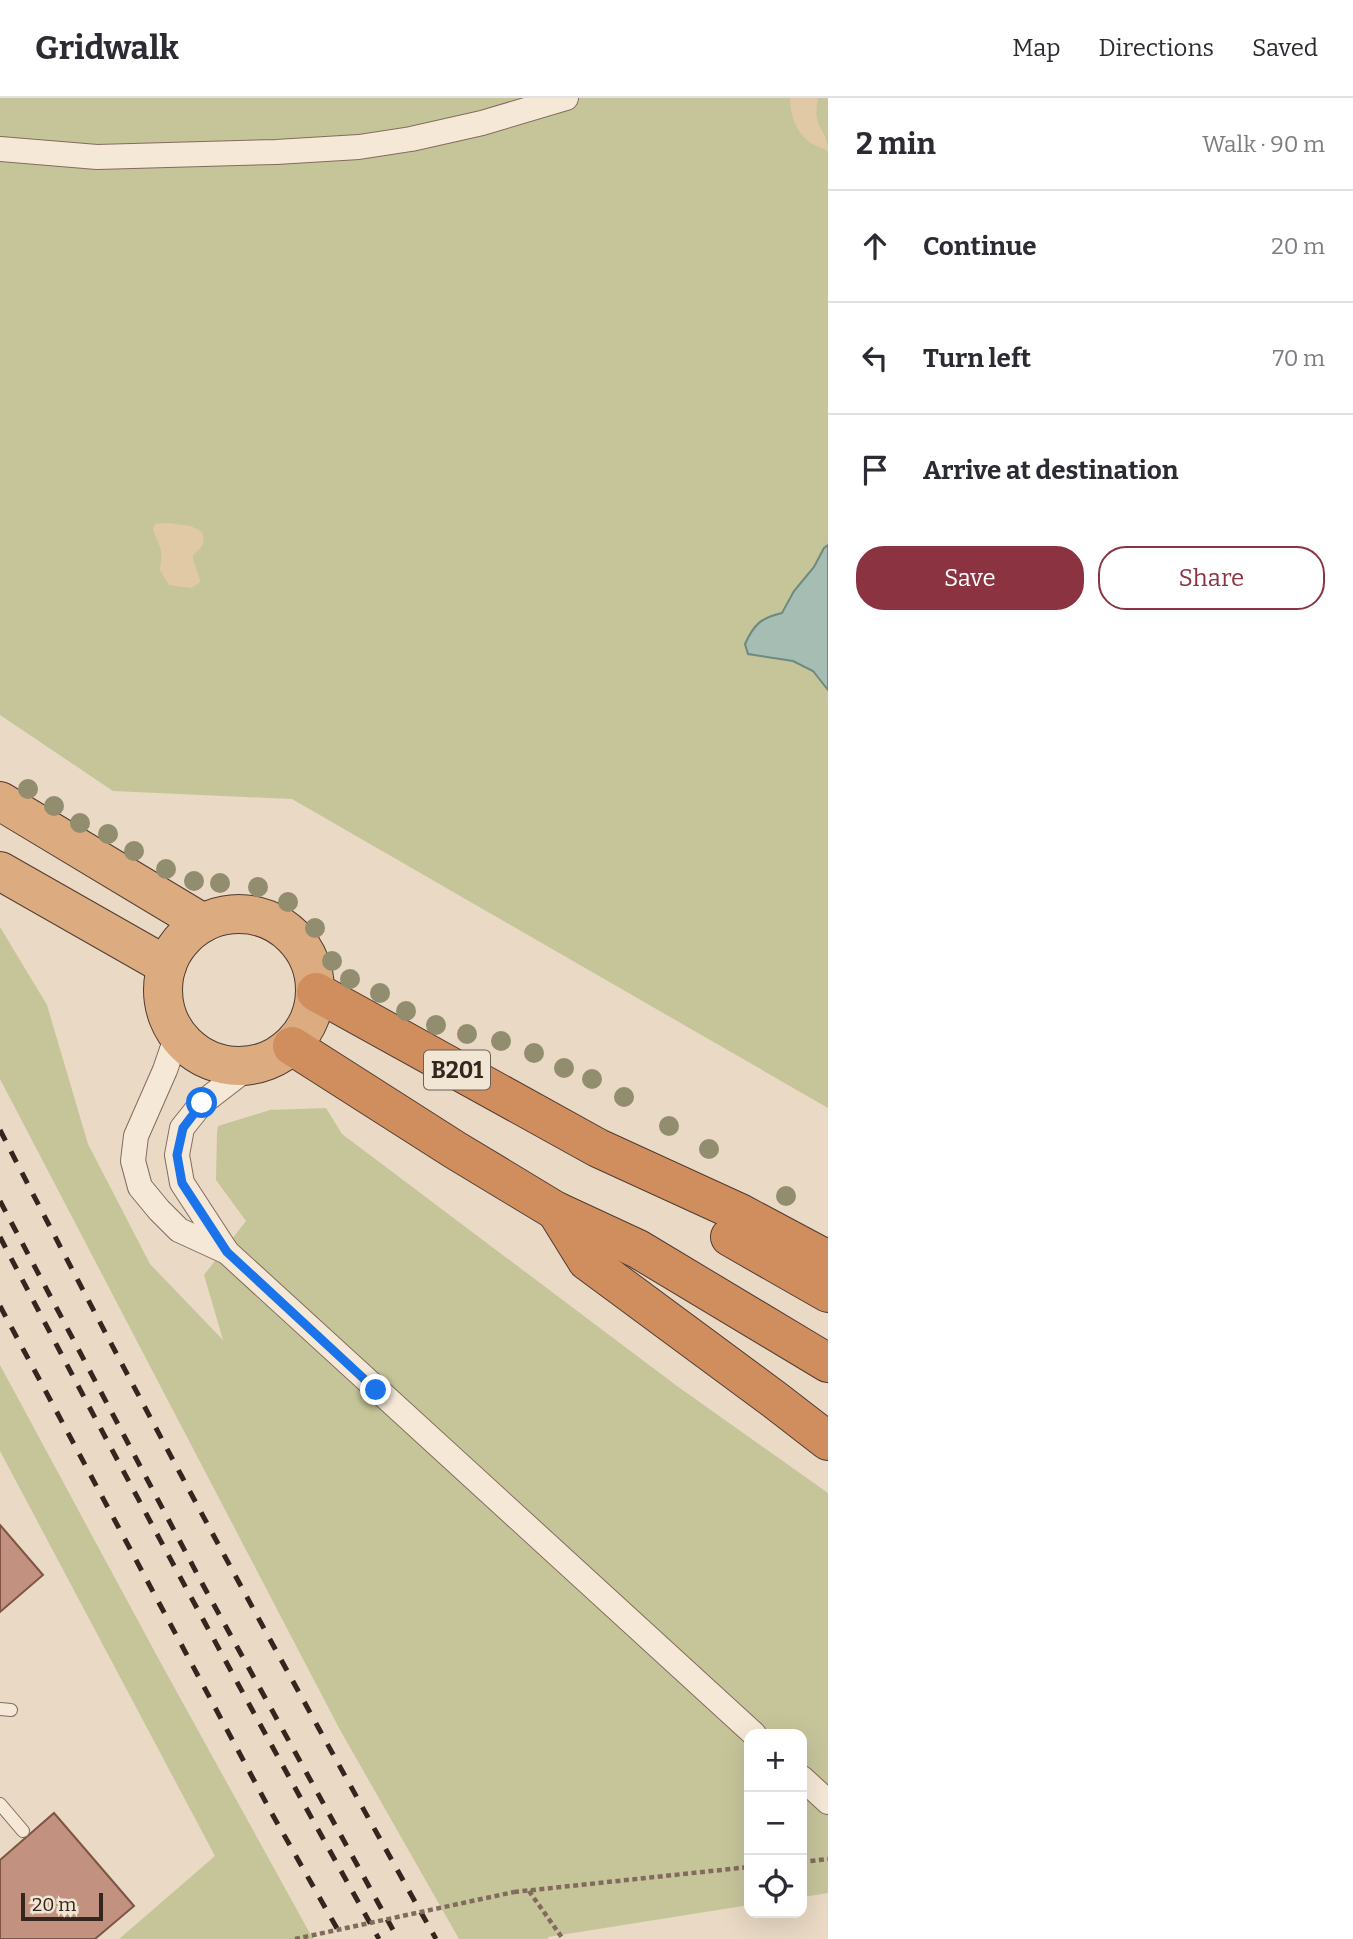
<!DOCTYPE html>
<meta charset="utf-8">
<style>
:root{--surface:#fff;--page:#f7f7f7;--text:#2b2b33;--muted:#7c7c81;--line:#e1e1e2;--accent:#8b3340}
body{margin:0;font-family:Bitter,serif;background:var(--page);color:var(--text)}
.controls{position:absolute;right:21px;bottom:21px;display:grid;overflow:hidden;border-radius:14px;box-shadow:0 7px 28px #0002}
.controls button{width:63px;height:63px;display:grid;place-items:center;padding:0;border:0;border-bottom:2px solid var(--line);background:var(--surface);color:var(--text);font:35px sans-serif}
.scale{position:absolute;left:21px;bottom:18px;width:82px;box-sizing:border-box;padding-left:7px;border:4px solid #34261f;border-top:0;font-size:19px;line-height:24px;white-space:nowrap;color:#34261f;-webkit-text-stroke:5px #f1e5d4;paint-order:stroke}
.stop{position:absolute;width:21px;height:21px;margin:-16px;border:5px solid #1a73e8;border-radius:50%;background:#fff}
.stop.end{background:#1a73e8;border-color:#fff;box-shadow:0 2px 7px #0008}
.list{margin:0;padding:0;list-style:none}
h2{display:flex;justify-content:space-between;align-items:center;height:91px;margin:0;padding:0 28px;font-size:30px}
h2 small{font-size:23px;font-weight:400;color:var(--muted)}
.list li{display:grid;grid-template-columns:46px 1fr auto;gap:21px;align-items:center;box-sizing:border-box;height:112px;padding:0 28px;border-top:2px solid var(--line)}
.list b{display:block;font-size:26px;white-space:nowrap}
.list em{font-size:23px;font-style:normal;color:var(--muted)}
.actions{display:flex;gap:14px;padding:21px 28px}
.actions a{flex:1;padding:16px 0;border:2px solid var(--accent);border-radius:28px;text-align:center;font-size:24px;color:var(--accent)}
.actions .main{background:var(--accent);color:#fff}
.icon{flex:none;width:38px;height:38px;fill:none;stroke:currentColor;stroke-width:2;stroke-linecap:round;stroke-linejoin:round}
.map{position:relative;flex:none;width:828px;height:1841px;overflow:hidden}
header{display:flex;align-items:center;gap:42px;box-sizing:border-box;height:98px;padding:0 35px;background:var(--surface);border-bottom:2px solid var(--line)}
header strong{font-size:33px}
nav{display:flex;gap:38px;margin-inline-start:auto;font-size:24px}
main{display:flex}
aside{flex:1;background:var(--surface)}
.map>svg:first-child{display:block}
</style>
<header>
<strong>Gridwalk</strong>
<nav><a>Map</a><a>Directions</a><a>Saved</a></nav>
</header>
<main>
<div class="map">
<svg width="828" height="1841" viewBox="0 0 828 1841">
<rect width="100%" height="100%" fill="#e9d9c5"/>
<g fill="#c6c59a">
<path d="M0,0h828v1010l-536,-309 -179,-8 -113,-76z"/>
<path d="M0,829l47,78 41,139 62,120 73,76 -19,-65 42,-54 -30,-41 1,-46 1,-8 52,-16 56,-2 16,26 335,252 151,107v400l-26,4v-163h-53v171l-201,32v2h-89l-120,-211 -339,-649z"/>
<path d="M0,1267l157,291 156,283h-194l96,-83 -215,-405z"/>
</g>
<g fill="#e2c9a5">
<path d="M790,0h28c-7,31 10,30 10,53 -6,-3 -15,-6 -21,-11 -12,-10 -17,-27 -17,-42z"/>
<path d="M167,425l24,3 11,6c4,11 0,16 -9,23 -1,10 7,17 7,27l-9,6 -22,-3 -9,-15c4,-24 0,-19 -7,-41l2,-5z"/>
</g>
<path fill="#a6bdb3" stroke="#6e8a7f" stroke-width="2" d="M828,447v145l-15,-19 -20,-10 -45,-7 -3,-10c9,-20 16,-26 37,-31l12,-22 20,-24 10,-19z"/>
<g fill="#c3917f" stroke="#7f5445" stroke-width="2">
<path d="M0,1427l43,50 -43,37z"/>
<path d="M54,1715l80,93 -39,33h-95v-79z"/>
</g>
<g fill="none" stroke-linecap="round" stroke-linejoin="round">
<defs>
<g id="service">
<path d="M0,1611l11,1"/>
<path d="M0,1706l23,27"/>
</g>
<g id="minor">
<path d="M0,51l97,8 179,-5 83,-5 52,-8 71,-16 84,-25"/>
<path d="M177,937l-12,35 -29,66 -3,25 7,26 19,23 20,20 48,22"/>
<path d="M250,968l-48,37 -20,25 -5,27 5,28 45,69 527,482"/>
<path d="M802,1680l26,24"/>
</g>
<g id="trunk">
<path d="M0,703l203,122"/>
<path d="M0,773l167,95"/>
<circle cx="239" cy="892" r="76"/>
</g>
<g id="motorway">
<path d="M316,894l282,156 142,65 88,47"/>
<path d="M292,948l163,104 101,61 82,38 190,114"/>
<path d="M556,1113l31,50 188,139 53,41"/>
<path d="M730,1139l98,56"/>
</g>
</defs>
<use href="#service" stroke="#826b5d" stroke-width="14"/>
<use href="#minor" stroke="#826b5d" stroke-width="26"/>
<use href="#trunk" stroke="#503b31" stroke-width="40"/>
<use href="#motorway" stroke="#503b31" stroke-width="40"/>
<g stroke="#826b5d" stroke-width="4.5" stroke-dasharray="5 3.5" stroke-linecap="butt">
<path d="M802,1764l26,-3"/>
<path d="M529,1793l34,48"/>
<path d="M514,1794l235,-25"/>
</g>
<use href="#service" stroke="#f5e8d7" stroke-width="12"/>
<use href="#minor" stroke="#f5e8d7" stroke-width="24"/>
<use href="#trunk" stroke="#dcab7f" stroke-width="38"/>
<use href="#motorway" stroke="#d08e5e" stroke-width="38"/>
<g stroke="#34261f" stroke-width="5" stroke-dasharray="12 12" stroke-linecap="butt">
<path d="M0,1032c140,273 286,542 436,809"/>
<path d="M0,1103l203,384 195,354"/>
<path d="M0,1139c123,236 249,470 379,702"/>
<path d="M0,1208l271,506 72,127"/>
</g>
<path stroke="#826b5d" stroke-width="4.5" stroke-dasharray="5 3.5" stroke-linecap="butt" d="M295,1841l219,-47"/>
</g>
<g fill="#928d6f">
<circle cx="28" cy="691" r="10"/>
<circle cx="54" cy="708" r="10"/>
<circle cx="80" cy="725" r="10"/>
<circle cx="108" cy="736" r="10"/>
<circle cx="134" cy="753" r="10"/>
<circle cx="166" cy="771" r="10"/>
<circle cx="194" cy="783" r="10"/>
<circle cx="220" cy="785" r="10"/>
<circle cx="258" cy="789" r="10"/>
<circle cx="288" cy="804" r="10"/>
<circle cx="315" cy="830" r="10"/>
<circle cx="332" cy="863" r="10"/>
<circle cx="350" cy="881" r="10"/>
<circle cx="380" cy="895" r="10"/>
<circle cx="406" cy="913" r="10"/>
<circle cx="436" cy="927" r="10"/>
<circle cx="467" cy="936" r="10"/>
<circle cx="501" cy="943" r="10"/>
<circle cx="534" cy="955" r="10"/>
<circle cx="564" cy="970" r="10"/>
<circle cx="592" cy="981" r="10"/>
<circle cx="624" cy="999" r="10"/>
<circle cx="669" cy="1028" r="10"/>
<circle cx="709" cy="1051" r="10"/>
<circle cx="786" cy="1098" r="10"/>
</g>
<g fill="none" stroke-linecap="round" stroke-linejoin="round">
<path stroke="#1a73e8" stroke-width="9" d="M202,1005l-19,25 -6,27 5,28 45,69 149,138"/>
</g>
<g text-anchor="middle" stroke-width="5" stroke-linejoin="round" paint-order="stroke">
<rect fill="#f1e5d4" stroke="#6d5f55" stroke-width="2" x="424" y="952.5" width="66" height="39" rx="5"/>
<g font-size="23" font-weight="bold" fill="#34261f">
<text x="457" y="980">B201</text>
</g>
</g>
</svg>
<div class="controls">
<button>+</button>
<button>−</button>
<button><svg class="icon" aria-label="locate" viewBox="0 0 24 24"><circle cx="12" cy="12" r="6"/><path d="M12 2v4M12 18v4M2 12h4M18 12h4"/></svg></button>
</div>
<div class="scale">20 m</div>
<div class="stop" style="left:202px;top:1005px"></div>
<div class="stop end" style="left:376px;top:1292px"></div>
</div>
<aside>
<h2>2 min<small>Walk · 90 m</small></h2>
<ul class="list">
<li><svg class="icon" aria-label="ahead" viewBox="0 0 24 24"><path d="M12 20V5M6 11l6-6 6 6"/></svg><div><b>Continue</b></div><em>20 m</em></li>
<li><svg class="icon" aria-label="left" viewBox="0 0 24 24"><path d="M17 20v-9H6M10 6l-5 5 5 5"/></svg><div><b>Turn left</b></div><em>70 m</em></li>
<li><svg class="icon" aria-label="arrive" viewBox="0 0 24 24"><path d="M6 21V4h12l-3 4 3 4H6"/></svg><div><b>Arrive at destination</b></div></li>
</ul>
<div class="actions"><a class="main">Save</a><a>Share</a></div>
</aside>
</main>
